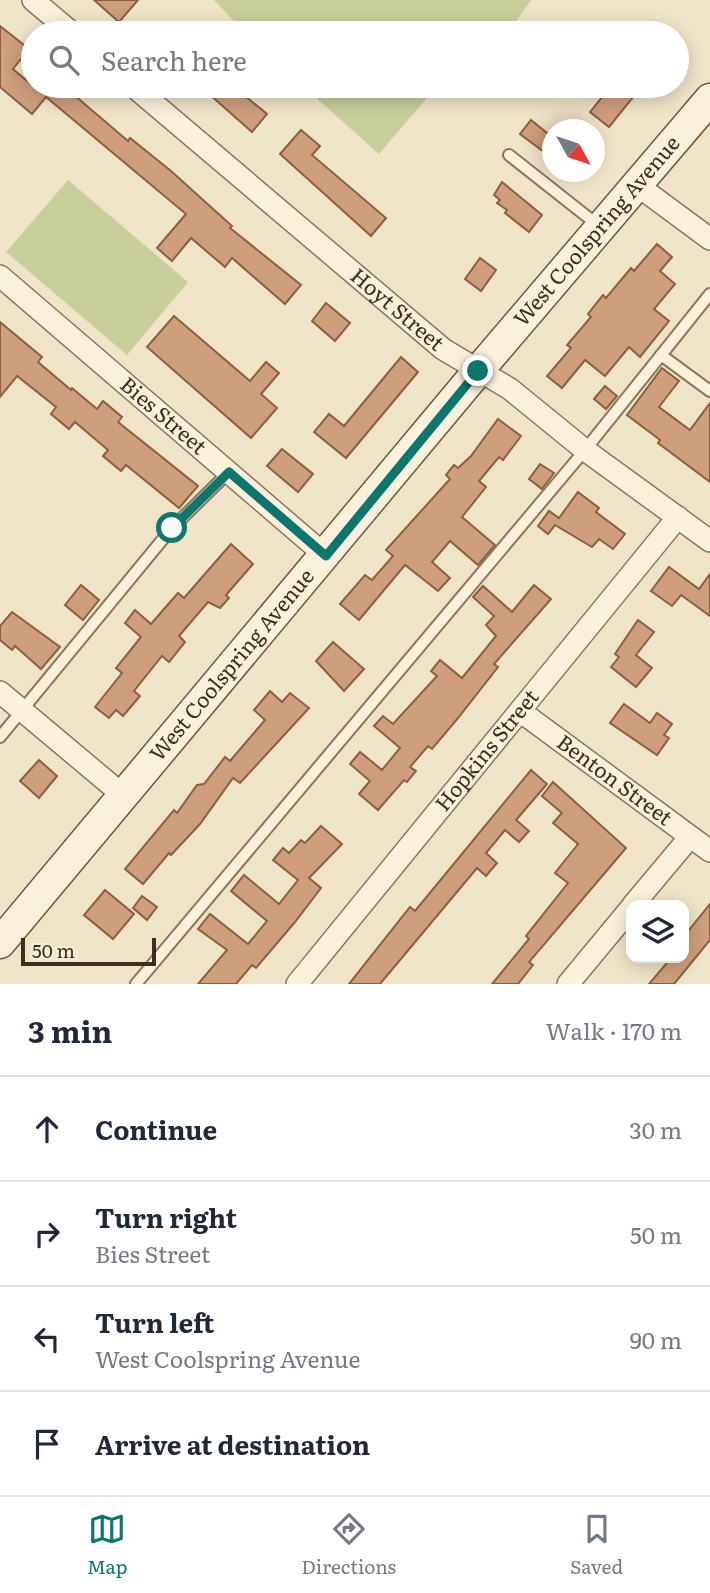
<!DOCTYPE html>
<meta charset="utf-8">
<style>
:root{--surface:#fff;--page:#f2f2f3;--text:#1f2937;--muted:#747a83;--line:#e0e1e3;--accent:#0f766e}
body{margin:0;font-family:Literata,serif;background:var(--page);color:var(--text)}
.controls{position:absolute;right:21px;bottom:21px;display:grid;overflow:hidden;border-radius:14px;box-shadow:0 4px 18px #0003}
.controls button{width:63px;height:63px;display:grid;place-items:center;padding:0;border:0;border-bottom:2px solid var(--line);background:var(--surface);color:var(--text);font:35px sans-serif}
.compass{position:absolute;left:542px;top:119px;width:63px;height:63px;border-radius:50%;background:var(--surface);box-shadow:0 4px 18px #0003;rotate:130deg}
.scale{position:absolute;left:21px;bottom:18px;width:135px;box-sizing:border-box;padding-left:7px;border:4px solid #3d2e20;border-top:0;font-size:19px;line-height:24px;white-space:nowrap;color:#3d2e20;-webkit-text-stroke:5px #f7eed8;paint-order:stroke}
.stop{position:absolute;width:21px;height:21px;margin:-16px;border:5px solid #0f766e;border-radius:50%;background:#fff}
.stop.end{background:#0f766e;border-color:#fff;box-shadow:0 2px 7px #0008}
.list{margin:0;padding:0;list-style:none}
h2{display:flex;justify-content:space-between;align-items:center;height:91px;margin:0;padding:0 28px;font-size:30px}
h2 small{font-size:23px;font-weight:400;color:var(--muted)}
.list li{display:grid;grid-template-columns:46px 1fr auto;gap:21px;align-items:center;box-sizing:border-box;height:105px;padding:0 28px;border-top:2px solid var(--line)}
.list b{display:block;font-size:26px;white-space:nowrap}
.list p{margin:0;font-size:23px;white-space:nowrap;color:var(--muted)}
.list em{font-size:23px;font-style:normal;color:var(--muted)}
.icon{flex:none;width:38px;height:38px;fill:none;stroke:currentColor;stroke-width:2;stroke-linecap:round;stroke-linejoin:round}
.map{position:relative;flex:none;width:710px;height:984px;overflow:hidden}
.search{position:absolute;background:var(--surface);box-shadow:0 4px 18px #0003;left:21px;right:21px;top:21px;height:77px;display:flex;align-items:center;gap:18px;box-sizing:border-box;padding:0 24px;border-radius:38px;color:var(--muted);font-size:26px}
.sheet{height:511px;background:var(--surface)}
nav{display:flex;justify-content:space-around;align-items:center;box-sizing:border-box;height:98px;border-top:2px solid var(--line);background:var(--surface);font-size:19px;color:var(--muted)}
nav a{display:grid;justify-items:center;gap:4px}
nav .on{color:var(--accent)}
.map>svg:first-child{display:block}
</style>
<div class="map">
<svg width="710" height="984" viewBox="0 0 710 984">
<rect width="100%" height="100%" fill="#f0e4c8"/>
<g fill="#c9cf9b">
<path d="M214,0h317l-17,25 -11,8h-258z"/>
<path d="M303,86h134l-58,68z"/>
<path d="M68,180l120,102 -61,73 -121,-103z"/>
</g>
<g fill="#cf9f7d" stroke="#8d5f41" stroke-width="2">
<path d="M94,0h44l-19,22z"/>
<path d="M0,26l29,23 -16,20 20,17h36l8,6 -3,3 54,46 2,-3 41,33 61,55 -2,2 71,57 -16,19 -53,-46 -7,9 -34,-29 -19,23 -15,-13 29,-34 -140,-117 -14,17 -32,-27z"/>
<path d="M200,86h33l34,28 -15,18z"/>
<path d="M611,86h31l-33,41 -19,-15z"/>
<path d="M531,120l21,17v21l-32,-24z"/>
<path d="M301,130l19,16 -8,9 74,63 -15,18 -91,-82z"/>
<path d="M502,182l40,33 -13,17 -24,-19 2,-3 -10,-7 3,-3 -6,-5z"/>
<path d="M657,244l15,13 -12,14 15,13 -21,25 15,12 -29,36 -11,-10 -24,29 -20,-16 -23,28 -15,-12 24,-28 -4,-3 24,-28 -3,-3 15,-19 3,3 25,-30 3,3z"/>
<path d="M480,258l16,12 -15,21 -16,-12z"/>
<path d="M326,303l24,20 -15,18 -23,-20z"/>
<path d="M174,316l76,65 16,-19 13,11 -18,21 16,14 -26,30 -104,-91z"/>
<path d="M0,322l42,35 -4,5 33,28 1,-2 25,21 6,-8 19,16 -4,5 80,64 -19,22 -53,-43 -5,6 -18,-15 5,-6 -33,-28 -6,7 -18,-15 5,-7 -39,-31 -17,21z"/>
<path d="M401,357l17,15 -72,86 -32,-26 15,-18 15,12z"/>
<path d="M662,368l17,13 -20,26 31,23 20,-27v79l-52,-39 2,-3 -33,-25z"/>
<path d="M605,386l12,10 -11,13 -12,-10z"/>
<path d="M498,419l23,17 -18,24 -4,-3 -20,24 7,6 -24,30 33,28 -17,20 -28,-24 -18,21 18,16 -12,13 -33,-26 -46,55 -19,-16 25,-29 7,5 21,-24 -7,-6 64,-71 -4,-4 8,-10 4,3 13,-12z"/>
<path d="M282,449l31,25 -15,18 -31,-26z"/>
<path d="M540,464l14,9 -12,16 -13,-10z"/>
<path d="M578,492l21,16 -3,4 29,22 -12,15 -14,-10 -7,8 -37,-22 -7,9 -10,-8 11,-15 10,7z"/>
<path d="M231,544l22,20 -27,31 3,3 -9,10 -12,-6 -29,34 6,6 -16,20 -7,-6 -28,35 6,5 -17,20 -7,-6 -7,8 -14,-11 27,-34 -6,-5 25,-31 -16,-14 10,-13 16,14 27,-31 6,5z"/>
<path d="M669,567l30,22 11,-15v42l-29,-21 -9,11 -21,-15z"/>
<path d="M81,585l18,15 -16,20 -18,-15z"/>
<path d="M534,585l17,14 -57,65 4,3 -40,51 -26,31 -4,-3 -18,21 6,4 -9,11 -3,-2 -26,30 -19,-16 11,-13 -20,-17 10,-12 22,18 18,-22 -26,-22 9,-10 10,8 44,-48 -6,-5 9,-11 22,18 34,-42 -10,-11 8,-9 -21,-19 10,-11 29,26z"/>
<path d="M12,612l48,35 -19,22 -26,-23 -3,4 -12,-10v-14z"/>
<path d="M638,620l16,12 -18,23 16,13 -16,19 -25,-20 8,-10 -4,-3z"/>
<path d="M333,642l31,27 -20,22 -28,-30z"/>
<path d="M270,691l12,11 8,-9 19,15 -69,75 -7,-5 -33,46 -29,31 -2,-2 -26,31 -18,-15 49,-59 3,3 20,-28 7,-1 21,-27 5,4 35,-41 -11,-10z"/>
<path d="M624,704l26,19 7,-10 15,11 -8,11 5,3 -12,17 -47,-32z"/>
<path d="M39,760l18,16 -18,22 -19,-17z"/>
<path d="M531,770l16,14 -31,36 13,11 -10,11 -14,-12 -19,23 11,10 -11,13 -9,-8 -97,116h-31l61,-77 5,4z"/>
<path d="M553,782l73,66 -97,114 4,3 -15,19h-26l37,-45 -3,-3 42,-53 -13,-10 23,-29 -25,-21 9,-10 -20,-17z"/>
<path d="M321,826l21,18 -33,34 12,10 -26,34 -39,46 -4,-3 -16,19h-38l29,-34 -29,-21 12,-15 38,30 19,-23 -36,-30 13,-16 35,29 19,-24 -25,-20 10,-12 6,5 12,-13 4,3z"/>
<path d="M105,890l29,24 -21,25 -29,-24z"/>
<path d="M142,896l15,11 -10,13 -14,-12z"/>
<path d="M710,904v36l-36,44h-25l22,-26h13v-22z"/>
</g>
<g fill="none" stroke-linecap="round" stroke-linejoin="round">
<defs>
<g id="lane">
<path d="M509,155l90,71"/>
<path d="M661,355l49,36"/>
<path d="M0,737l172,-209 57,-56"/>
<path d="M136,984l449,-534 125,-156"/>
</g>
<g id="street">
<path d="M33,0l39,33"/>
<path id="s1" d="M133,86l310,263 67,40 75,61 125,91"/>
<path d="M637,185l73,54"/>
<path id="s2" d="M0,276l326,280"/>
<path d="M0,692l124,104"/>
<path id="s3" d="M520,711l190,140"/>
<path d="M633,905l57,-68"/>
<path id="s4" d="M297,984l381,-467"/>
<path d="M568,984l63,-76"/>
</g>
<g id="secondary">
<path id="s5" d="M0,943l478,-572 232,-272"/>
</g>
</defs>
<use href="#lane" stroke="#8d765c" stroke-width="14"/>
<use href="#street" stroke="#8d765c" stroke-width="24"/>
<use href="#secondary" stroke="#6f573f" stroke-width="33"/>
<use href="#lane" stroke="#faf1dc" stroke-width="10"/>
<use href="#street" stroke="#faf1dc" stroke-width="21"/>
<use href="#secondary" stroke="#faf1dc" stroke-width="30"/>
</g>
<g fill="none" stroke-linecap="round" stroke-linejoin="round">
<path stroke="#0f766e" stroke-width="9" d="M172,528l57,-56 97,84 152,-185"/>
</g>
<g text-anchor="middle" stroke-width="5" stroke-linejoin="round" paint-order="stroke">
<g font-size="21" fill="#3d2e20" stroke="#f7eed8">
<text dy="7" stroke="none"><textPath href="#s5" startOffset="929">West Coolspring Avenue</textPath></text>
<text dy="7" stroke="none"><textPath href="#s1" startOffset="346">Hoyt Street</textPath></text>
<text dy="7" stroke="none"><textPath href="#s2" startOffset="215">Bies Street</textPath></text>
<text dy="7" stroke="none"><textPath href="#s5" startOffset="362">West Coolspring Avenue</textPath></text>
<text dy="7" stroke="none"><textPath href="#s4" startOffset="301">Hopkins Street</textPath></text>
<text dy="7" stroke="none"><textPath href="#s3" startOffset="117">Benton Street</textPath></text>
</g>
</g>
</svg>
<div class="controls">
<button><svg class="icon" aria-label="layers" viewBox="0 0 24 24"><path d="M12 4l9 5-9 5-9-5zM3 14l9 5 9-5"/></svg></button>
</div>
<svg class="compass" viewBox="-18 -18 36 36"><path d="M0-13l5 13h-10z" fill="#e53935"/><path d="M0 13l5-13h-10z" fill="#747a83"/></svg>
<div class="scale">50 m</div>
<div class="stop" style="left:172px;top:528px"></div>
<div class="stop end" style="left:478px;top:371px"></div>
<div class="search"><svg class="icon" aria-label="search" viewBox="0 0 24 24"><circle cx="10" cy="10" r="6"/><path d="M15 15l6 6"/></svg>Search here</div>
</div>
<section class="sheet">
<h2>3 min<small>Walk · 170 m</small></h2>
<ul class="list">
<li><svg class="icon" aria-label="ahead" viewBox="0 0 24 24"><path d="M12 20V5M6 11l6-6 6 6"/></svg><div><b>Continue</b></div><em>30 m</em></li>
<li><svg class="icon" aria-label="right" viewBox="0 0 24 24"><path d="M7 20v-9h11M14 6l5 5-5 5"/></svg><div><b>Turn right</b><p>Bies Street</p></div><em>50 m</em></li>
<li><svg class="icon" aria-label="left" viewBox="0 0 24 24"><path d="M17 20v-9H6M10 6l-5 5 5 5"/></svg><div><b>Turn left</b><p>West Coolspring Avenue</p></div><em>90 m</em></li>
<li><svg class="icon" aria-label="arrive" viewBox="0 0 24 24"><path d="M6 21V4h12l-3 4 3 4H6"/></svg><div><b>Arrive at destination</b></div></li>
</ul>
</section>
<nav>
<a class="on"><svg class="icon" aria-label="map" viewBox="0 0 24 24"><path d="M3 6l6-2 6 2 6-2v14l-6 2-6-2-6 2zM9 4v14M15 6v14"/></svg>Map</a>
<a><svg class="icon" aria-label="directions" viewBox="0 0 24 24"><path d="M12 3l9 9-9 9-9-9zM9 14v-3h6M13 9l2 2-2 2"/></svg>Directions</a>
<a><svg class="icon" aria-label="saved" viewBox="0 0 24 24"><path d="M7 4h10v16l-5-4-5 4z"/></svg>Saved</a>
</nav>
